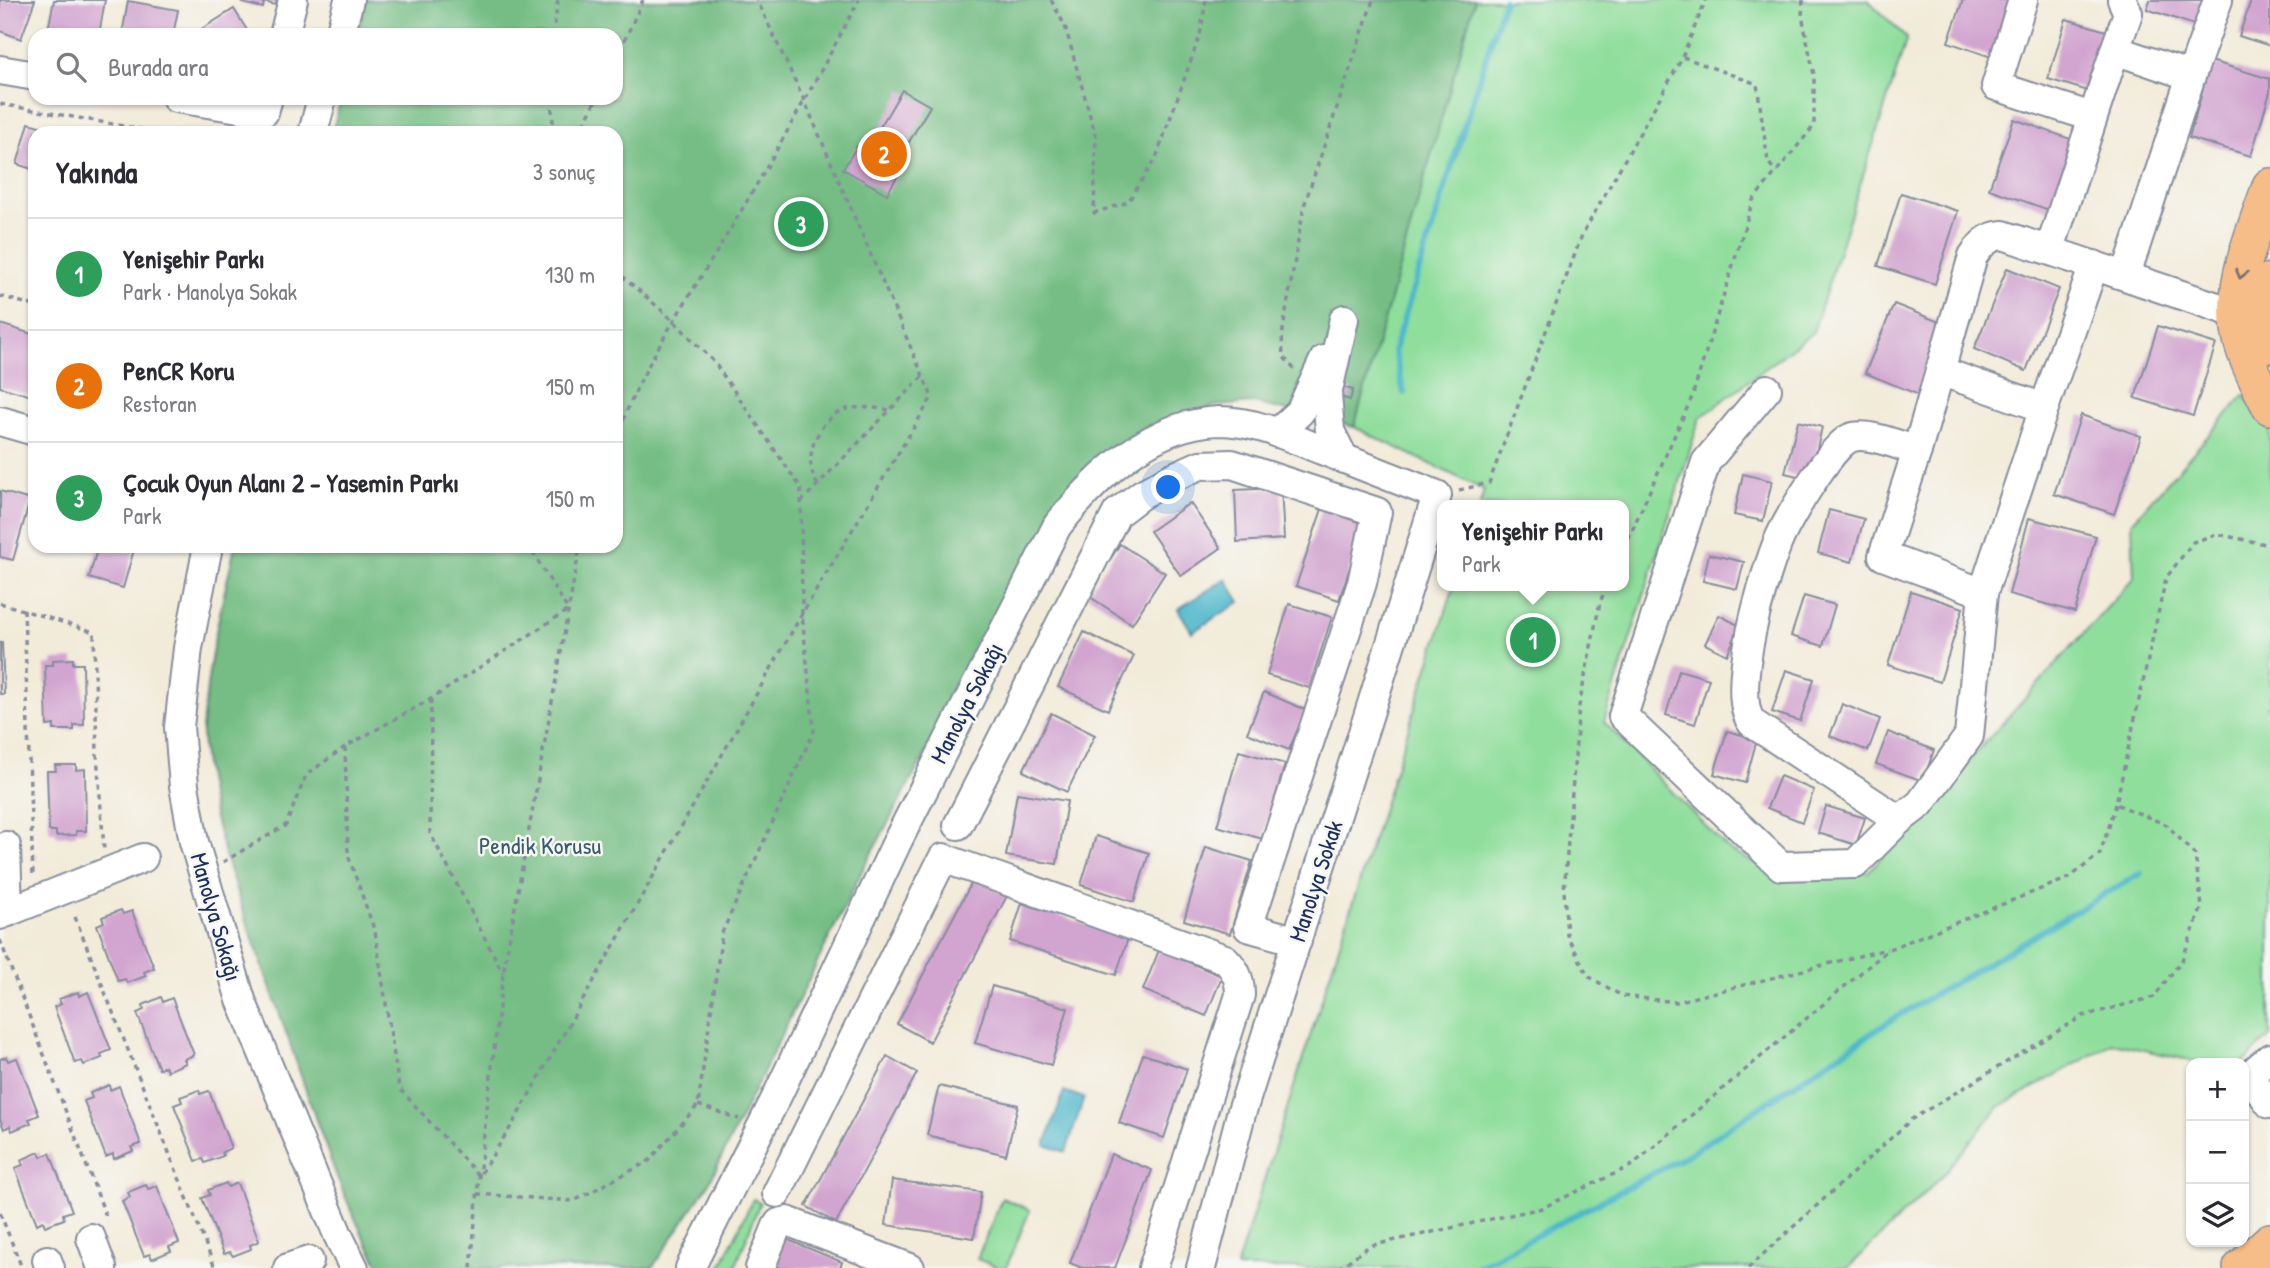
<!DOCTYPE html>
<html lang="tr">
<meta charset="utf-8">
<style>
:root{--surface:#fff;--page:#f2f2f3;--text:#2b2b33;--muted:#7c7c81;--line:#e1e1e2;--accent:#b45309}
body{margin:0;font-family:"Patrick Hand",sans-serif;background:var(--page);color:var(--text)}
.controls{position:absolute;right:21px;bottom:21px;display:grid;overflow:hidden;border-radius:14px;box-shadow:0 2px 5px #0004}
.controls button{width:63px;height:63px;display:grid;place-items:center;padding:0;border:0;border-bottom:2px solid var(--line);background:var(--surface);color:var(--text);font:35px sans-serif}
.you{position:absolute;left:1169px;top:488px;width:24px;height:24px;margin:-18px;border:5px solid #fff;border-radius:50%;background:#1a73e8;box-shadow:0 0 0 10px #1a73e833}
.badge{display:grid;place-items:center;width:46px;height:46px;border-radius:50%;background:var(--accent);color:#fff;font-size:23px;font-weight:700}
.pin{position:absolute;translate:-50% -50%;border:4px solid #fff;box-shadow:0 2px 7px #0006}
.popup{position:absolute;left:1437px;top:500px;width:192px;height:91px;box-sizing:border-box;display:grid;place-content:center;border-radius:14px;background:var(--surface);filter:drop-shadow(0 2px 5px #0005);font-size:23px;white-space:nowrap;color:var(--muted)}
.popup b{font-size:26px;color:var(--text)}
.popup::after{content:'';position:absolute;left:50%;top:100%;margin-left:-14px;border:14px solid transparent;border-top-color:var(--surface)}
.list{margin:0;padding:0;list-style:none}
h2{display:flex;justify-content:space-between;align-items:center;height:91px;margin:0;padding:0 28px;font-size:30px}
h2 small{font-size:23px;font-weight:400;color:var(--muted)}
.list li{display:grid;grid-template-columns:46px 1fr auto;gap:21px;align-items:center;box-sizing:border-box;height:112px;padding:0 28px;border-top:2px solid var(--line)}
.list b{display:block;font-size:26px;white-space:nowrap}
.list p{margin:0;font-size:23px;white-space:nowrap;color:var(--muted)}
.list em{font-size:23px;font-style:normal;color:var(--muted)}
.icon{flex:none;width:38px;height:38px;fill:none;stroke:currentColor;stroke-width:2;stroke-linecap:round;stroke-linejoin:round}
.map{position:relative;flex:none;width:2270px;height:1268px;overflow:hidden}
.search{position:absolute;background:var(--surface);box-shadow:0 2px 5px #0004;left:28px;top:28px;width:595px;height:77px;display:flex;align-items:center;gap:18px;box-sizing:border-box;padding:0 24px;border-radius:21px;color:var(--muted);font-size:26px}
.panel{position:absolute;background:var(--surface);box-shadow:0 2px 5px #0004;left:28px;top:126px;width:595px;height:427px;border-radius:21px}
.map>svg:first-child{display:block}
</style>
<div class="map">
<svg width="2270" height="1268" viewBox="0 0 2270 1268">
<rect width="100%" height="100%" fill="#f6f6f2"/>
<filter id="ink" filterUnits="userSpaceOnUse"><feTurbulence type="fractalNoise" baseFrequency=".0143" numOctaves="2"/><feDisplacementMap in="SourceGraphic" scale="14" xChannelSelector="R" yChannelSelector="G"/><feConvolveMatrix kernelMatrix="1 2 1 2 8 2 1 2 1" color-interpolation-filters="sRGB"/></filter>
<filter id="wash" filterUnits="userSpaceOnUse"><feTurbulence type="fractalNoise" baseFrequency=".00686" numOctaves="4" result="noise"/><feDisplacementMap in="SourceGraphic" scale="28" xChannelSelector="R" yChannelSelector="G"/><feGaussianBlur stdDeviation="1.57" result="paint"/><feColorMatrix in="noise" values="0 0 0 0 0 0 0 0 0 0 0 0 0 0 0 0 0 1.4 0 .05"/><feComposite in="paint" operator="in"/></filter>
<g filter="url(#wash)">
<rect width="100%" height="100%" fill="#f2ebd9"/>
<g fill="#90de9c" stroke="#56867d" stroke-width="2">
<path d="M1474,0h394l39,38 -94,294 -113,86 -96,304 125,128 45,23 94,-1 266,-294 -2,-56 112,-127 26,35v273l-4,4 4,4v325l-27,27h-41l-89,-20 -114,64 -59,71 -92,90h-612l218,-682h170v-81h-144l4,-15 -130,-63 27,-107z"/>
<path d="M1002,1198l28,12 -24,58h-6l-23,-9z"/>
<path d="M753,1199l7,3 -25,66h-15z"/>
</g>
<path fill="#74bd84" stroke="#487671" stroke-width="2" d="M366,0h1109l-121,427 -100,-24 -39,3 -77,25 -70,60 -205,378 -155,316 -56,83h-271c-44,-73 -71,-169 -100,-250 -30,-88 -75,-192 -79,-285 0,-12 2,-25 4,-37 5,-50 18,-100 29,-150h381v-413h-284l9,-35h275v-63h-259z"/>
<g fill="#4eb8cb" stroke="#347494" stroke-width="2">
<path d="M1226,579l14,23 -48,30 -14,-23z"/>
<path d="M1064,1091l20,7 -18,54 -21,-7z"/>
</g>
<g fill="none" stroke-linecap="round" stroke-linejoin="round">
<g stroke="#4eb8cb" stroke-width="6">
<path d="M1404,393l-10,-43 110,-350"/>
<path d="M1475,1268l211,-112 207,-137 248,-146"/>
</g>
</g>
<g id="blocks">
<g fill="#d2a5d0">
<path d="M0,0h35l-14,39 -21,-8z"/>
<path d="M54,0h51l-6,35h-52z"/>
<path d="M243,0h34l-1,5 -12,-3 -1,6 -21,-5z"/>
<path d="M1963,0h52l-21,58 -46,-16z"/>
<path d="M2150,0h56l-9,26 -50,-17z"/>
<path d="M2251,0h19v46l-31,-10z"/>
<path d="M128,1l50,9 -5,25h-51z"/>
<path d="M234,9l16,26h-58z"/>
<path d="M2066,19l47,14 -18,60 -47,-14z"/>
<path d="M2211,61l59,18v13l-19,64 -62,-18z"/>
<path d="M902,90l28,16 -35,60 6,4 -14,24 -44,-25 14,-23 9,5z"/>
<path d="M2014,119l62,22 -24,70 -63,-22z"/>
<path d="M29,123l30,9 -24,1v37l-18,-6z"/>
<path d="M1901,193l57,18 -23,73 -57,-18z"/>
<path d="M2007,268l52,21 -33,82 -52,-22z"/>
<path d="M1894,304l53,21 -28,70 -54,-22z"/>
<path d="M0,324l35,11v62l-35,-10z"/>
<path d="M2158,326l58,18 -23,72 -58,-18z"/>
<path d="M1306,376l47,14 -3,10 -47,-15z"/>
<path d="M2081,415l60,21 -27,78 -60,-20z"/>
<path d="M1798,421l24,6 -12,52 -25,-6z"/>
<path d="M1743,474l29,7 -9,40 -29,-6z"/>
<path d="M1281,488l3,51 -47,3 -2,-52z"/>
<path d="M0,491l30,9 -17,60 -13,-3z"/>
<path d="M1190,503l31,45 -40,28 -31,-45z"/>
<path d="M1324,503l43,14 -28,83 -43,-14z"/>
<path d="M1829,510l35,9 -12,43 -34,-9z"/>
<path d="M2029,518l67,18 -21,76 -66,-18z"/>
<path d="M1120,544l45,29 -33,51 -45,-29z"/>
<path d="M98,546h37l-12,42 -34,-10z"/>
<path d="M1709,554l35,8 -7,27 -34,-8z"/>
<path d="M1911,591l52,17 -23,74 -52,-17z"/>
<path d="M1804,596l31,9 -12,41 -32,-10z"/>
<path d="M1289,604l43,13 -23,71 -42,-13z"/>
<path d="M1719,615l21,11 -13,29 -22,-11z"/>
<path d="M1084,632l50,24 -26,54 -50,-23z"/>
<path d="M0,643h2l2,51h-4z"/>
<path d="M73,659v5h10l1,61h-10v5h-20v-5l-7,1 -2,-61h8v-5z"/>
<path d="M1679,670l30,9 -14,45 -29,-9z"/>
<path d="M1786,670l28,9 -14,42 -28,-9z"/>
<path d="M1264,692l42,18 -17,40 -42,-17z"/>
<path d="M1842,704l38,15 -12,32 -38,-15z"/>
<path d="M1051,713l44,22 -28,57 -44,-21z"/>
<path d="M1727,731l30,8 -12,44 -31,-9z"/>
<path d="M1888,732l46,18 -11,31 -47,-17z"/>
<path d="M1239,751l46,13 -22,75 -46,-13z"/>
<path d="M55,765h21v5l9,-1 1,62h-10v4l-20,1v-5h-7l-2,-60h9z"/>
<path d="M1780,776l34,14 -12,32 -35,-14z"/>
<path d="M1017,793l50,8 -10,63 -51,-8z"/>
<path d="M1826,806l39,12 -9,27 -38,-12z"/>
<path d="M1096,836l53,17 -15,49 -53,-17z"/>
<path d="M1206,847l46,14 -22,73 -46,-14z"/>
<path d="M974,878l33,18 -77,146 -33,-18z"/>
<path d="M1022,903l106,35 -12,37 -106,-34z"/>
<path d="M121,910l2,4 9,-3 22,57 -10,4 2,4 -19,7 -2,-4 -7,2 -21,-56 7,-3 -2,-5z"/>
<path d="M1159,950l63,26 -16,40 -63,-26z"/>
<path d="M992,986l76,22 -17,57 -76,-22z"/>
<path d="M78,992l1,4 9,-4 23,58 -10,4 1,4 -18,7 -2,-4 -7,2 -21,-56 7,-3 -2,-5z"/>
<path d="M161,997l2,5 9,-4 22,57 -10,4 2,4 -19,8 -2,-5 -6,3 -22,-56 7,-3 -1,-5z"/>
<path d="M1143,1054l44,15 -23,69 -45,-15z"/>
<path d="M887,1056l30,17 -81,150 -30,-17z"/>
<path d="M6,1057l2,4 9,-3 22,57 -10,4 2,4 -19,8 -2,-5 -6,3 -4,-10v-60z"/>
<path d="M109,1085l1,5 9,-4 22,58 -10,3 2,4 -19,8 -1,-5 -7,3 -22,-56 8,-3 -2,-5z"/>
<path d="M939,1086l79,19 -12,50 -79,-20z"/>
<path d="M199,1090l1,4 9,-3 22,57 -9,4 1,4 -18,7 -2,-4 -7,2 -22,-56 8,-3 -2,-5z"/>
<path d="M39,1152l2,5 9,-4 22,58 -9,3 1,5 -19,7 -2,-5 -6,3 -22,-56 8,-3 -2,-5z"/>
<path d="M1111,1154l41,16 -37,98h-33l-12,-5z"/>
<path d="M892,1180l89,12 -7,46 -88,-13z"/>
<path d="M226,1183l2,4 9,-4 22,58 -9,4 1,4 -18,7 -3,-4 -6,2 -22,-56 8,-3 -2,-5z"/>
<path d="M146,1185l2,4 9,-3 22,57 -10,4 2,4 -19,8 -2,-5 -6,2 -22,-55 8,-4 -2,-5z"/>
<path d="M781,1237l61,25 -2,6h-72z"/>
</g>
</g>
</g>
<g filter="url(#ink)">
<use href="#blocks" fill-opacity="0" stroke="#868d9c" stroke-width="2"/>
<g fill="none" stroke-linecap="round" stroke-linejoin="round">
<defs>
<g id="minor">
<path d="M2023,0l-27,86 96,31"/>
<path d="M284,35l9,-35"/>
<path d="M340,35l9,-35"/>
<path d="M2115,50l13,-37 -6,-13"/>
<path d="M0,70l35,6"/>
<path d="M2191,76l27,-76"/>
<path d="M176,98l88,14 4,-14"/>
<path d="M313,133l9,-35"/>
<path d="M2050,249l65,-199 76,26 -65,199"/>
<path d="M1940,371l104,37"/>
<path d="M1767,389l-61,73 -83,254 158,150 74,-2 44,-44 21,-16 49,-68 14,-143 -100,-37 34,-105 56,-195c8,-12 15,-20 30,-21l235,79h17"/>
<path d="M0,421l35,10"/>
<path d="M1277,433l23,-21 24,-52"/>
<path d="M1344,459l-14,-28 -3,-36 17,-76"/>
<path d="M208,546l-20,102 -9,79 5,59 10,56 47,158 97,235 16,33"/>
<path d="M1983,593l61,-185 50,-143"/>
<path d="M1899,820l-147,-97c-24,-30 13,-152 28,-186 10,-21 50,-90 70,-99 16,-7 51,8 67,13"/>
<path d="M958,825l159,-312 25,-19 31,-17 27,-12 32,-1 145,48 -15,71 -114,344 49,14"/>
<path d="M6,846l2,66"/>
<path d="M0,915l143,-57"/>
<path d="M2270,1058l-21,18 21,28"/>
<path d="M777,1193l166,-335 282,101c11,11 15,20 15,36l-87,273"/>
<path d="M91,1238l11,30"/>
<path d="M47,1260l3,8"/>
<path d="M288,1268l21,-7"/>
<path d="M690,1268l88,-174 120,-254 159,-314c40,-50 94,-103 162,-105 36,0 70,16 103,29 38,15 77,30 115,45l-70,225 -126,394 -40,154"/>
<path d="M760,1268l17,-42 2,-3 8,-2 123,47"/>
</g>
<g id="major">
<path d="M2270,186c-17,50 -43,103 -28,157 6,22 18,44 28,64"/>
<path d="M2270,281l-5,33 5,31"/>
<path d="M2241,1268l29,-27"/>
</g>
</defs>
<use href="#minor" stroke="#868d9c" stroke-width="32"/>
<use href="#major" stroke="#868d9c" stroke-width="38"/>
<g stroke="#868d9c" stroke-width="3.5" stroke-dasharray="5 5" stroke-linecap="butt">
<path d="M1051,0l14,26 31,111 -2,76 34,-11 28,-44 44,-123 6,-35"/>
<path d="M553,35l5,-35"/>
<path d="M1683,57l74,27 11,78 8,10"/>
<path d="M616,59l27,-59"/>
<path d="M551,98l3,35"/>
<path d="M0,104l163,29"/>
<path d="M579,133l18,-35"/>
<path d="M0,296l35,10"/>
<path d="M1294,369l-11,-13 -1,-20 22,-130 69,-206"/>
<path d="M616,439c25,-74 75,-144 115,-211 45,-75 87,-151 128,-228"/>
<path d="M818,485c-16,-23 -4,-57 19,-72 15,-9 37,-5 54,-3"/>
<path d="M1459,490l30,-7 93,-248 98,-173 26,-62"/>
<path d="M801,502l122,-126"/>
<path d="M1624,548l68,-151 61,-197 61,-74v-51l-12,-60 1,-15"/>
<path d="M1607,586l-7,16 -21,104 -15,185 3,44 21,41 34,20 54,6 211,-53"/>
<path d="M0,603l94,29 3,122 7,96"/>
<path d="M24,609l9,268"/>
<path d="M431,699l-1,134 73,140"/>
<path d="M345,747l3,108 27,77 24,156 80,88 33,-51 290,-511 130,-217 -127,-295 -48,-102"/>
<path d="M223,862l63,-37 20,-50 39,-28 86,-48 137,-89 -39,-64"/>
<path d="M75,917l140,351"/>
<path d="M0,940l107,279"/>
<path d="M698,1105l41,14"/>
<path d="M477,1194l97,7 75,-40 49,-56 24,-172 92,-202 -12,-117 -1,-126 -87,-126 -40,-41 -53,-46 -5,-7"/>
<path d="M0,1213l22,55"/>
<path d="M471,1268l8,-92 24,-202 77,-428"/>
<path d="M1339,1268l30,-22 173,-38 89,-42 258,-217 180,-71 31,-24 15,-46 51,-230 27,-36 24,-8 53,11"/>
<path d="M1748,1268l164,-149 171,-103 71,-19 28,-37 20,-53 -7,-52 -28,-30 -51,-21"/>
</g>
<use href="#minor" stroke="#fff" stroke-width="28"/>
<use href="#major" stroke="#f7bd88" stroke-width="35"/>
</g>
<defs><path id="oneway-chevron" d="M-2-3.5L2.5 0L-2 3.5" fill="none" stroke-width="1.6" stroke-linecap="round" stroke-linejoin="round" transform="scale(1.75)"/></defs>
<use stroke="#7e6f71" href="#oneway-chevron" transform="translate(2241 274) rotate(105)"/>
</g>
<g text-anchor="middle" stroke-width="5" stroke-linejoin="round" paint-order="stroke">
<g font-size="24" fill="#1b2f5e" stroke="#f6f6f2">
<text transform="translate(967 703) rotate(-63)" y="8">Manolya Sokağı</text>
<text transform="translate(1316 881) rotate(-72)" y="8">Manolya Sokak</text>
<text transform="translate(216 917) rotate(74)" y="8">Manolya Sokağı</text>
</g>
<g font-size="24" fill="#385b6e" stroke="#f6f6f2">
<text x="540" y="854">Pendik Korusu</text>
</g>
</g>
</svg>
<div class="controls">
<button>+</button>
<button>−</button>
<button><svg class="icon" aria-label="layers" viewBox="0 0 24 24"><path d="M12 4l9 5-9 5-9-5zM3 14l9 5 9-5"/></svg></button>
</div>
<div class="you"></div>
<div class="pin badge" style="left:1533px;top:640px;background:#2e9e5b">1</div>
<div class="popup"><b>Yenişehir Parkı</b>Park</div>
<div class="pin badge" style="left:884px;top:154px;background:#e8710a">2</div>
<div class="pin badge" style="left:801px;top:224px;background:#2e9e5b">3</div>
<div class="search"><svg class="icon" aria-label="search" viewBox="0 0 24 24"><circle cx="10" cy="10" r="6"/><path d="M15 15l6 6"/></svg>Burada ara</div>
<section class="panel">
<h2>Yakında<small>3 sonuç</small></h2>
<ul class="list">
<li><span class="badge" style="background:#2e9e5b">1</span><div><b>Yenişehir Parkı</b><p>Park · Manolya Sokak</p></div><em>130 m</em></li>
<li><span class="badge" style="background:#e8710a">2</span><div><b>PenCR Koru</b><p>Restoran</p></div><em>150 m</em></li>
<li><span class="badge" style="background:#2e9e5b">3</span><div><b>Çocuk Oyun Alanı 2 - Yasemin Parkı</b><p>Park</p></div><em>150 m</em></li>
</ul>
</section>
</div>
